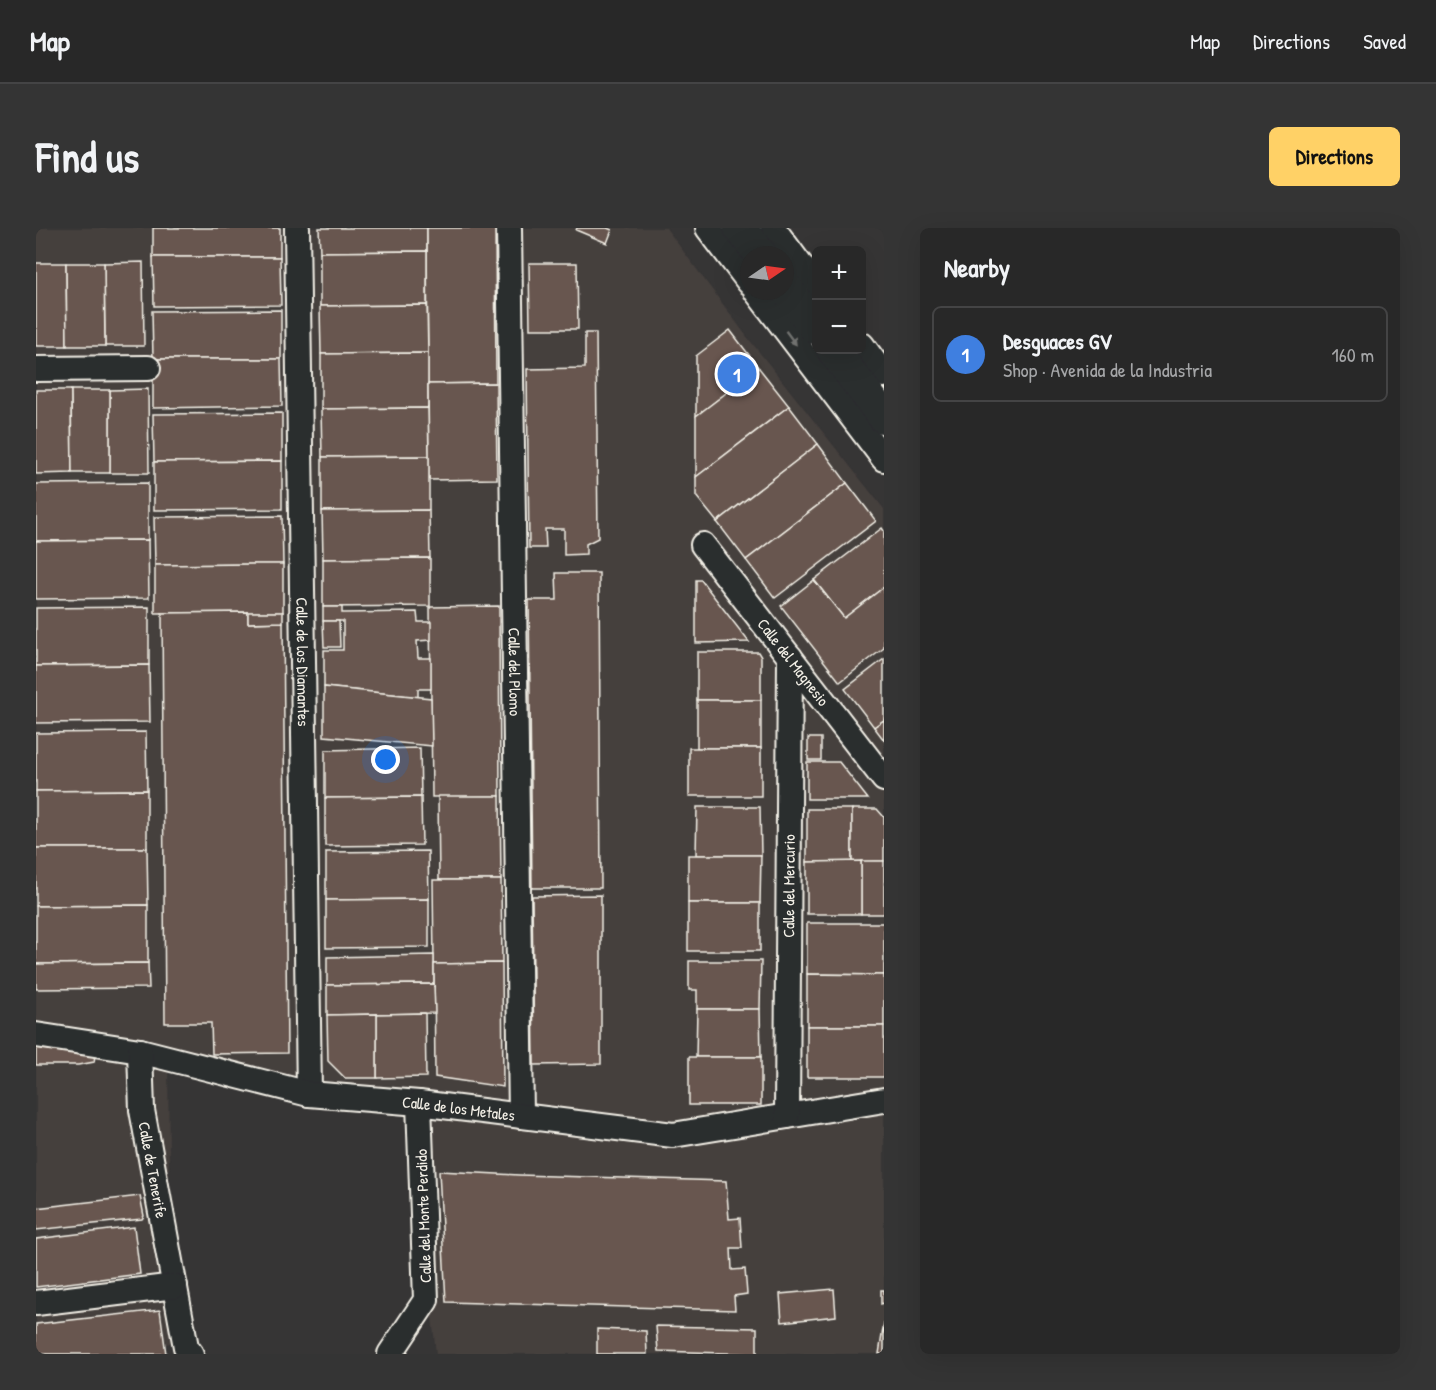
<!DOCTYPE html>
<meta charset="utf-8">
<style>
:root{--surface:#282828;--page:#343434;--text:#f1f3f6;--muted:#a5a6a8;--line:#444445;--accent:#ffd166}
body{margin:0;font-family:"Patrick Hand",sans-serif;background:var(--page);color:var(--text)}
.controls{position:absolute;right:18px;top:18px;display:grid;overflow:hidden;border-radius:9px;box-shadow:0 6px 24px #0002}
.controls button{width:54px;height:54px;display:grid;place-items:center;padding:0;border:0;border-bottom:2px solid var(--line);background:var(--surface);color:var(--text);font:30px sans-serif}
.compass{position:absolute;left:704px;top:18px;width:54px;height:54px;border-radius:50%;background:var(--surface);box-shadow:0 6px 24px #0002;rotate:77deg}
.you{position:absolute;left:350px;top:532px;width:21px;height:21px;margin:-15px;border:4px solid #fff;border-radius:50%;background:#1a73e8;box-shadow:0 0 0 9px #1a73e833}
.badge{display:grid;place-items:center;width:39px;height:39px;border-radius:50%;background:var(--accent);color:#fff;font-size:20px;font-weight:700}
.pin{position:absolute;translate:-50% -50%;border:3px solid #fff;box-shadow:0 2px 6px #0006}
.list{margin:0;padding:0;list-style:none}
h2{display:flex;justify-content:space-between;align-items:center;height:78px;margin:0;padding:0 24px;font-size:26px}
h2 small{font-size:20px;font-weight:400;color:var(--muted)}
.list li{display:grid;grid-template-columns:39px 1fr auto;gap:18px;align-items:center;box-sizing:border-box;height:96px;margin:0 12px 12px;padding:0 12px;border:2px solid var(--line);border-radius:9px}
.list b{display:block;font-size:22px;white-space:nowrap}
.list p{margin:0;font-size:20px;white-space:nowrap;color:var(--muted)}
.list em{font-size:20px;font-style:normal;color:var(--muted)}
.map{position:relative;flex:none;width:848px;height:1126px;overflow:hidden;border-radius:9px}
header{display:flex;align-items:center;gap:36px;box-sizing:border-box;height:84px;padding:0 30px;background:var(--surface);border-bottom:2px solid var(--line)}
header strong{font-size:28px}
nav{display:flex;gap:33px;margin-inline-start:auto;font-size:21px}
.intro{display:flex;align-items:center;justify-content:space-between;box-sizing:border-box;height:144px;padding:0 36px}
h1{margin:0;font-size:42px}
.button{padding:15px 27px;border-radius:9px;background:var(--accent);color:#111;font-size:21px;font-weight:700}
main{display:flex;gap:36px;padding:0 36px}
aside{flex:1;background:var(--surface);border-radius:9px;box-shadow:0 6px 24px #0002}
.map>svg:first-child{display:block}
</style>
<header>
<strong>Map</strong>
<nav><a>Map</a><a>Directions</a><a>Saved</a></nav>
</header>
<div class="intro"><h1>Find us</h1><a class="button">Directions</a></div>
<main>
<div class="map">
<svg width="848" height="1126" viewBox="0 0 848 1126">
<rect width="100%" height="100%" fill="#363535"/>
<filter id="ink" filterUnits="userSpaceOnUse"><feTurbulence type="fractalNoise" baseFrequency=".0167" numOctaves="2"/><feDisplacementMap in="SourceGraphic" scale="12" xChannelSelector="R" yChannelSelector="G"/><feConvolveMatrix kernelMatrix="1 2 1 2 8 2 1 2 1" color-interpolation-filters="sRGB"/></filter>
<g filter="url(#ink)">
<path fill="#453f3d" d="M0,0h630l82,110 136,171v845h-448l-26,-242 -242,-49 3,280 -60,11h-75z"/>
<g fill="#67574f" stroke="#f4f1e8" stroke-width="1.5">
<rect x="117" y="0" width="127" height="29"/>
<path d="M283,0h108v23l-107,1z"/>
<path d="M391,0h68l1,155 -68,1z"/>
<path d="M541,0h30l5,2 -5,13 -31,-13z"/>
<path d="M391,23v54l-107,1v-54z"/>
<path d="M117,29h127l1,48 -127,1z"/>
<path d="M107,34l1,84h-39l-1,-83z"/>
<path d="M0,35h30l1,83h-31z"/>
<path d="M30,35h38l1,83h-38z"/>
<path d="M493,35h48l1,66h-48z"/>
<path d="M391,77l1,48 -107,1 -1,-48z"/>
<path d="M245,82v49h-128l-1,-48z"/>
<path d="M694,102l29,38 -63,48v-60z"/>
<path d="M549,105h11l2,205 -12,6v10l-22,1v-26h-19l1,19h-17l-2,-179 58,-1z"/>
<path d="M392,125v55l-107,1v-55z"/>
<path d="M117,131h128l1,47 -129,2z"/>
<path d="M723,140l30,38 -93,71v-61z"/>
<path d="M460,155l1,96 -68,1 -1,-96z"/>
<path d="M112,161l1,84h-39v-83z"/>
<path d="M0,162h35l1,83 -36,1z"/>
<path d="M35,162h39v83h-38z"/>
<path d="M753,178l29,38 -101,78 -21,-26v-19z"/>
<path d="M392,180l1,48 -107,1 -1,-48z"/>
<path d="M246,185v48l-128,1 -1,-48z"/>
<path d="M782,216l29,39 -101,77 -29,-38z"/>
<path d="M393,228v54l-107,1v-54z"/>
<path d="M246,233v48l-128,1v-48z"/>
<path d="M112,255v57l-112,1v-57z"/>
<path d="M811,255l29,38 -101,77 -29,-38z"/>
<path d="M393,282l1,48 -107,1 -1,-48z"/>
<path d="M246,288l1,48 -128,1 -1,-48z"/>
<path d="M846,300l2,3v56l-40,31 -30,-38z"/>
<path d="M112,312l1,58 -113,1v-58z"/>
<path d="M394,330v48l-107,1v-48z"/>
<path d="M217,336h30v48l-128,1v-48z"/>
<path d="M520,345h43l2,315h-69l-3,-288h28z"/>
<path d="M660,352h5l48,62 -53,1z"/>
<path d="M778,352l30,38 40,-31v61l-44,34 -59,-76z"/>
<path d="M463,378l1,190 -68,1 -2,-190z"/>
<path d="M113,379v58l-113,1v-58z"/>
<path d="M287,379h19v6l75,-1 1,10h13v18l-14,1 1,17h13v31h-13v8l-94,-10v-37h19v-29h-20z"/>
<path d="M212,384v11l35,-1 4,431 -75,1 -1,-31h-46l-3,-410z"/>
<path d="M212,384h35v10l-35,1z"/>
<path d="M287,393h16l1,26h-16z"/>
<path d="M661,424h61l3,5v43h-64z"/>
<path d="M848,431v61l-10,7 -29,-38z"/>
<path d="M113,437l1,57 -114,1v-57z"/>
<path d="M288,459l107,11 1,48 -108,-10z"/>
<rect x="661" y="472" width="64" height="48"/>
<path d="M848,492v20l-10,-13z"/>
<path d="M110,504l1,58 -111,1v-58z"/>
<rect x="772" y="510" width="13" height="22"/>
<path d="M384,520l1,49 -96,1v-48z"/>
<rect x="653" y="520" width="72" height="48"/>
<path d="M771,534h32l29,37h-61z"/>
<path d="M111,562v58h-111v-57z"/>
<path d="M402,568h62l1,84h-62z"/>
<path d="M385,569l1,48 -97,1v-48z"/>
<path d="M661,579h63l1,48h-65z"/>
<rect x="771" y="581" width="45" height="53"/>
<path d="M816,581h25l7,8v44l-32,1z"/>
<path d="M0,620h111l1,57 -112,1z"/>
<path d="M392,623l1,48 -103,1v-48z"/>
<path d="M652,627h73l-1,48h-72z"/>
<rect x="825" y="633" width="23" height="53"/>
<path d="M825,633v53h-54v-52z"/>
<path d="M397,652h68l1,83 -68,1z"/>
<path d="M565,667v169l-67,1 -2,-169z"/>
<path d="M393,671v48l-103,1v-48z"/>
<rect x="652" y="675" width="72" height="48"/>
<path d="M112,677v58l-112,1v-58z"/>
<path d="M771,695h77v52l-77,-1z"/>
<path d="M398,727v29l-107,1v-28z"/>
<path d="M653,733h72l-1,48h-63v-19h-8z"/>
<path d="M112,735l1,25 -113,1v-25z"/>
<path d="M466,735l1,124 -68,-10 -1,-113z"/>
<path d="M771,746l77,1v51h-77z"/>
<path d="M398,756l1,29 -108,2v-30z"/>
<path d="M661,781h63l1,48h-65z"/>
<path d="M389,785l1,64 -49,1v-64z"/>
<path d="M341,786v64h-32l-17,-17 -1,-46z"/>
<rect x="771" y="798" width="77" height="51"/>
<path d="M0,817l59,10 -1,7 -16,3h-42z"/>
<rect x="653" y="829" width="72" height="48"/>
<path d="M403,943l80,4 207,6 3,38 11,-1 2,30h-11l1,22 13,-1 2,25 -13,2 1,14 -289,-8z"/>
<path d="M104,968l4,20 -2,3 -106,11v-22z"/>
<path d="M98,999l6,47 -104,13v-48z"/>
<path d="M798,1061l2,27 -54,6 -2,-28z"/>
<path d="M845,1062h3v13l-3,1z"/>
<path d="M124,1082l6,44h-130v-30z"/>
<path d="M848,1094v32h-5z"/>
<path d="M620,1098l101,2v26l-99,-3z"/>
<path d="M561,1101l49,2 1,23h-50z"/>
</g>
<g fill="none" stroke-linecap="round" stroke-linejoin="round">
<defs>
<g id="street">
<path id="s1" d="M261,0l12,866"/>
<path id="s2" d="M473,0l12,888"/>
<path d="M672,0l41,54"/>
<path d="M737,0l43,58"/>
<path d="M720,63l128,168"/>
<path d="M826,117l22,30"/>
<path d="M0,141l112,-1"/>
<path id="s3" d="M667,317l181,234"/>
<path id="s4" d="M0,807l104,16 169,43 110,9 254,32 211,-35"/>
<path id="s5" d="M104,823l2,59 44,237 5,7"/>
<path id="s6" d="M751,888l3,-459"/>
<path d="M0,1075l139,-17"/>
<path d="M354,1126l36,-54 -7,-197"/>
</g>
<g id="primary">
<path d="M704,0l21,27"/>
<path d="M749,59l31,41"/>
<path d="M797,122l51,67"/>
</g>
</defs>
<use href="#street" stroke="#f4f1e8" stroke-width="28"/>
<use href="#primary" stroke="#f4f1e8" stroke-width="38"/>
<use href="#street" stroke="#2a2d2e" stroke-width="24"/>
<use href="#primary" stroke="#2a2d2e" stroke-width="33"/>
</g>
<defs><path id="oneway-solid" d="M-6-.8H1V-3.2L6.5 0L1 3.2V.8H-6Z" transform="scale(1.5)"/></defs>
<use fill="#71726f" href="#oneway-solid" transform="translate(755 110) rotate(53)"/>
</g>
<g text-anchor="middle" stroke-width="5" stroke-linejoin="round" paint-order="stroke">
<g font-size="16" fill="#f4f1e8" stroke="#2a2d2e">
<text dy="6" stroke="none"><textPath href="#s1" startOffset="434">Calle de los Diamantes</textPath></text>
<text dy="6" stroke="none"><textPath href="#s3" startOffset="148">Calle del Magnesio</textPath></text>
<text dy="6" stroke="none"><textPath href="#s2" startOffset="444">Calle del Plomo</textPath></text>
<text dy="6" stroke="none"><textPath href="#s6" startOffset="230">Calle del Mercurio</textPath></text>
<text dy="6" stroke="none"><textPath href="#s4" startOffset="430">Calle de los Metales</textPath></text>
<text dy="6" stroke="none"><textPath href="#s5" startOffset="120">Calle de Tenerife</textPath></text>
<text transform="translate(387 988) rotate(-92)" y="6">Calle del Monte Perdido</text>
</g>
</g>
</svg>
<div class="controls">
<button>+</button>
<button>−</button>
</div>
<svg class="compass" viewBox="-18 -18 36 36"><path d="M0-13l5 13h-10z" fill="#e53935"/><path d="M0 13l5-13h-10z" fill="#a5a6a8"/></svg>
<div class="you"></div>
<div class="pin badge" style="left:701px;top:146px;background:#3f7fe0">1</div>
</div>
<aside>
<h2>Nearby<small></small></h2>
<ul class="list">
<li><span class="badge" style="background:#3f7fe0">1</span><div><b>Desguaces GV</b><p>Shop · Avenida de la Industria</p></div><em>160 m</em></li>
</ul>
</aside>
</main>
